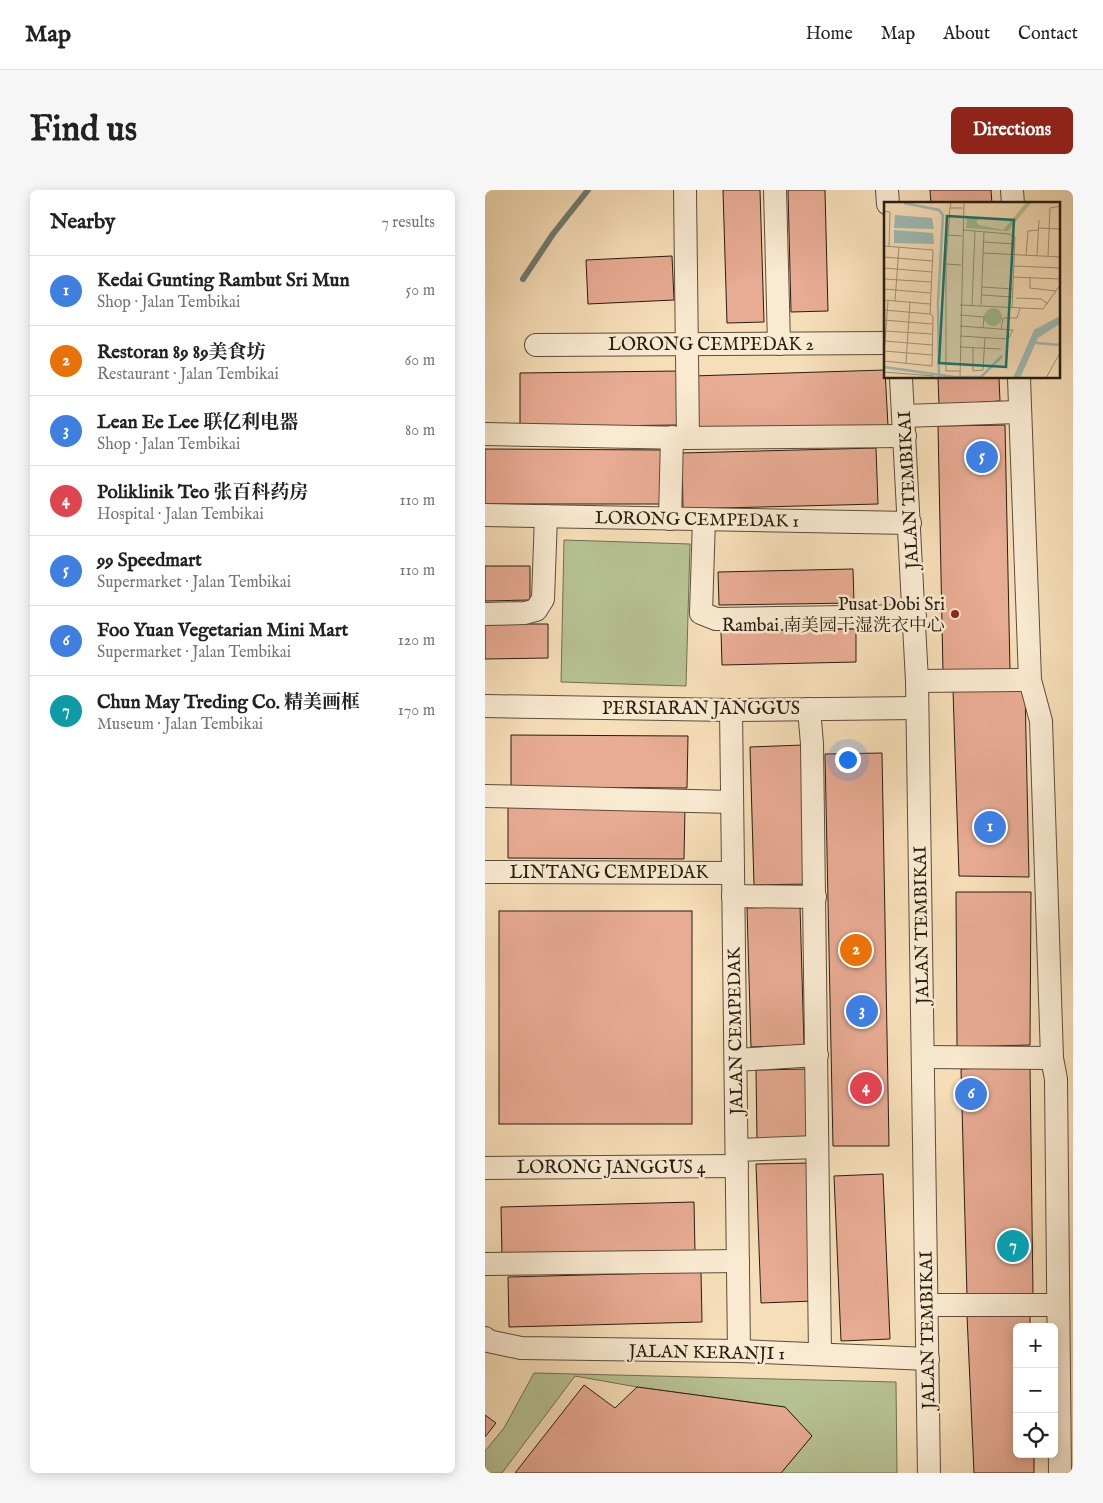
<!DOCTYPE html>
<meta charset="utf-8">
<style>
:root{--surface:#fff;--page:#f6f6f6;--text:#222;--muted:#767676;--line:#e0e0e0;--accent:#8f2418}
body{margin:0;font-family:"IM FELL English","Noto Serif SC",serif;background:var(--page);color:var(--text)}
.controls{position:absolute;right:15px;bottom:15px;display:grid;overflow:hidden;border-radius:8px;box-shadow:0 2px 12px #0003}
.controls button{width:45px;height:45px;display:grid;place-items:center;padding:0;border:0;border-bottom:1px solid var(--line);background:var(--surface);color:var(--text);font:25px sans-serif}
.you{position:absolute;left:362px;top:569px;width:18px;height:18px;margin:-12px;border:4px solid #fff;border-radius:50%;background:#1a73e8;box-shadow:0 0 0 8px #1a73e833}
.badge{display:grid;place-items:center;width:32px;height:32px;border-radius:50%;background:var(--accent);color:#fff;font-size:16px;font-weight:700}
.pin{position:absolute;translate:-50% -50%;border:2px solid #fff;box-shadow:0 1px 5px #0006}
.list{margin:0;padding:0;list-style:none}
h2{display:flex;justify-content:space-between;align-items:center;height:65px;margin:0;padding:0 20px;font-size:21px}
h2 small{font-size:16px;font-weight:400;color:var(--muted)}
.list li{display:grid;grid-template-columns:32px 1fr auto;gap:15px;align-items:center;box-sizing:border-box;height:70px;padding:0 20px;border-top:1px solid var(--line)}
.list b{display:block;font-size:19px;white-space:nowrap}
.list p{margin:0;font-size:16px;white-space:nowrap;color:var(--muted)}
.list em{font-size:16px;font-style:normal;color:var(--muted)}
.icon{flex:none;width:28px;height:28px;fill:none;stroke:currentColor;stroke-width:2;stroke-linecap:round;stroke-linejoin:round}
.map{position:relative;flex:none;width:588px;height:1283px;overflow:hidden;border-radius:8px}
header{display:flex;align-items:center;gap:30px;box-sizing:border-box;height:70px;padding:0 25px;background:var(--surface);border-bottom:1px solid var(--line)}
header strong{font-size:24px}
nav{display:flex;gap:28px;margin-inline-start:auto;font-size:18px}
.intro{display:flex;align-items:center;justify-content:space-between;box-sizing:border-box;height:120px;padding:0 30px}
h1{margin:0;font-size:35px}
.button{padding:12px 22px;border-radius:8px;background:var(--accent);color:#fff;font-size:18px;font-weight:700}
main{display:flex;gap:30px;padding:0 30px}
aside{flex:1;background:var(--surface);border-radius:8px;box-shadow:0 2px 12px #0003}
.map>svg:first-child{display:block}
</style>
<header>
<strong>Map</strong>
<nav><a>Home</a><a>Map</a><a>About</a><a>Contact</a></nav>
</header>
<div class="intro"><h1>Find us</h1><a class="button">Directions</a></div>
<main>
<aside>
<h2>Nearby<small>7 results</small></h2>
<ul class="list">
<li><span class="badge" style="background:#3f7fe0">1</span><div><b>Kedai Gunting Rambut Sri Mun</b><p>Shop · Jalan Tembikai</p></div><em>50 m</em></li>
<li><span class="badge" style="background:#e8710a">2</span><div><b>Restoran 89 89美食坊</b><p>Restaurant · Jalan Tembikai</p></div><em>60 m</em></li>
<li><span class="badge" style="background:#3f7fe0">3</span><div><b>Lean Ee Lee 联亿利电器</b><p>Shop · Jalan Tembikai</p></div><em>80 m</em></li>
<li><span class="badge" style="background:#e0444e">4</span><div><b>Poliklinik Teo 张百科药房</b><p>Hospital · Jalan Tembikai</p></div><em>110 m</em></li>
<li><span class="badge" style="background:#3f7fe0">5</span><div><b>99 Speedmart</b><p>Supermarket · Jalan Tembikai</p></div><em>110 m</em></li>
<li><span class="badge" style="background:#3f7fe0">6</span><div><b>Foo Yuan Vegetarian Mini Mart</b><p>Supermarket · Jalan Tembikai</p></div><em>120 m</em></li>
<li><span class="badge" style="background:#0f9aa8">7</span><div><b>Chun May Treding Co. 精美画框</b><p>Museum · Jalan Tembikai</p></div><em>170 m</em></li>
</ul>
</aside>
<div class="map">
<svg width="588" height="1283" viewBox="0 0 588 1283">
<rect width="100%" height="100%" fill="#f6deb8"/>
<filter id="stains"><feTurbulence type="fractalNoise" baseFrequency=".004" numOctaves="4"/><feColorMatrix values="0 0 0 0 .2 0 0 0 0 .09 0 0 0 0 .02 0 0 0 .5 -.17"/></filter>
<radialGradient id="worn" r=".72"><stop offset=".6" stop-color="#630" stop-opacity="0"/><stop offset="1" stop-color="#630" stop-opacity=".3"/></radialGradient>
<g fill="#b7c293" stroke="#707052">
<path d="M79,350l126,4 -4,142 -125,-4z"/>
<path d="M49,1183l362,9 1,91h-116l31,-37 -27,-29 -148,-20 -62,-11 -73,97h-17v-22l19,-23z"/>
</g>
<g fill="none" stroke-linecap="round" stroke-linejoin="round">
<path stroke="#6f7c74" stroke-width="6" d="M38,89l30,-45 35,-44"/>
</g>
<g fill="#e8ab93" stroke="#281d12">
<path d="M238,0h37l4,132 -37,1z"/>
<path d="M303,0h37l3,121 -37,1z"/>
<path d="M445,0h61l1,14h-61z"/>
<path d="M187,66l2,44 -86,4 -2,-44z"/>
<path d="M400,180l3,56 -195,6 -1,-56z"/>
<path d="M193,181v54l-158,2v-54z"/>
<path d="M453,188h61l1,23 -61,4z"/>
<path d="M520,235l5,246 -67,2 -5,-247z"/>
<path d="M391,258l2,56 -195,5 -1,-56z"/>
<path d="M0,259l179,1v54h-179z"/>
<path d="M0,376h45v34l-45,1z"/>
<path d="M368,379l1,34 -135,2 -1,-33z"/>
<path d="M0,434h63v34l-63,1z"/>
<path d="M371,439v33l-134,3 -1,-34z"/>
<path d="M540,499l4,188 -70,-1 -6,-186z"/>
<path d="M26,545l177,1 -1,52 -176,-1z"/>
<path d="M318,555l4,139 -53,1 -4,-138z"/>
<path d="M397,563l7,393h-56l-8,-392z"/>
<path d="M23,616l177,1 -1,52 -176,-1z"/>
<path d="M471,702h75l-1,153 -73,2z"/>
<path d="M315,716l4,139 -53,2 -4,-139z"/>
<rect x="14" y="721" width="193" height="213"/>
<path d="M545,876l3,229 -66,1 -6,-227z"/>
<path d="M324,879l1,70 -53,1 -1,-70z"/>
<path d="M325,973l4,138 -53,2 -5,-139z"/>
<path d="M398,984l7,165 -49,2 -7,-165z"/>
<path d="M209,1012l1,50 -193,5 -1,-50z"/>
<path d="M216,1082l1,50 -193,5 -1,-50z"/>
<path d="M482,1125l63,1v11h-13v127h17v19h-60z"/>
<path d="M99,1195l31,23 22,-21 148,20 27,29 -31,37h-266z"/>
<path d="M0,1225l11,8 -11,14z"/>
</g>
<g fill="none" stroke-linecap="round" stroke-linejoin="round">
<defs>
<g id="minor">
<path d="M200,0l3,248"/>
<path d="M290,0l4,154"/>
<path d="M402,0l1,14"/>
<path d="M527,0l1,14"/>
<path d="M51,155l349,-2"/>
<path d="M416,188l16,303 12,792"/>
<path d="M534,188l11,302 11,41 11,337 4,21 4,394"/>
<path d="M419,226l116,-4"/>
<path d="M0,244l203,4 217,-2"/>
<path d="M0,325l425,8"/>
<path d="M185,329l2,-82"/>
<path d="M219,329l-3,94 15,6 199,-3"/>
<path d="M0,424l40,-1 11,-3 7,-11 3,-83"/>
<path d="M432,491l113,-1"/>
<path d="M0,516l246,4 186,-2"/>
<path d="M324,519l3,35 8,610"/>
<path d="M246,520l8,641"/>
<path d="M0,606l247,6"/>
<path d="M0,682l248,1"/>
<path d="M248,706l82,1"/>
<path d="M438,867l129,1"/>
<path d="M251,870l81,-5"/>
<path d="M252,960l80,-3"/>
<path d="M0,978l252,-2"/>
<path d="M0,1074l253,-3"/>
<path d="M442,1115h131"/>
<path d="M0,1148l3,3 33,7 218,3 189,8"/>
</g>
</defs>
<use href="#minor" stroke="#5c4d3c" stroke-width="24"/>
<use href="#minor" stroke="#f9ead1" stroke-width="22"/>
</g>
<circle fill="#8f2418" stroke="#f9ead1" stroke-width="2" cx="470" cy="424" r="5"/>
<g text-anchor="middle" stroke-width="5" stroke-linejoin="round" paint-order="stroke">
<g font-size="18" fill="#281d12" stroke="#f9ead1">
<text x="226" y="160">LORONG CEMPEDAK 2</text>
<text transform="translate(423 300) rotate(-93)" y="6">JALAN TEMBIKAI</text>
<text transform="translate(212 329) rotate(1)" y="6">LORONG CEMPEDAK 1</text>
<text x="216" y="524">PERSIARAN JANGGUS</text>
<text x="124" y="688">LINTANG CEMPEDAK</text>
<text transform="translate(436 735) rotate(-91)" y="6">JALAN TEMBIKAI</text>
<text transform="translate(250 841) rotate(-91)" y="6">JALAN CEMPEDAK</text>
<text x="126" y="983">LORONG JANGGUS 4</text>
<text transform="translate(442 1140) rotate(-91)" y="6">JALAN TEMBIKAI</text>
<text transform="translate(222 1162) rotate(1)" y="6">JALAN KERANJI 1</text>
</g>
<g font-size="18" fill="#281d12" stroke="#f9ead1" text-anchor="end">
<text x="460" y="420">Pusat Dobi Sri<tspan x="460" dy="21">Rambai 南美园干湿洗衣中心</tspan></text>
</g>
</g>
<g transform="translate(399 12)">
<rect width="176" height="176" fill="#f6deb8"/>
<path d="M142,1h5l-23,28 -42,-3 1,-11h14l-5,5 3,3 24,5zM100 115a9 9 0 1 1 18 0a9 9 0 1 1-18 0Z" fill="#b7c293"/>
<path d="M11,13l37,3 2,11 -40,-1zM10,28l39,3 1,11 -40,-1zM176,114v11l-2,-2 -20,13 -18,40h-7l21,-48z" fill="#9ebbb5"/>
<path fill="none" stroke="#9ebbb5" stroke-width="2.5" d="M20,1l35,7 4,5 -5,88 1,75M152,141l25,2M0,165l71,10h26l21,-21"/>
<path fill="none" stroke="#a49176" stroke-width="1" d="M67,1l-1,5h13M66,6l-4,53v110h14M0,9l6,1 -1,35M155,26l22,1M79,28l46,4 6,3 -3,71M63,33l15,1M100,40l31,2M0,44l49,4 -3,64M99,51l78,4M142,53l2,-24 11,-1M153,54l2,-36M164,54l2,-48 11,-2M0,55l48,4M62,62l15,1M130,64l47,2M0,66l48,4M129,75l48,2M146,76v10l26,3M0,77l47,3M98,85l31,2M0,87l46,4M98,93l30,2M132,96l25,1 7,5M0,98l46,4M11,99l4,-54M76,103l83,4 18,-25M88,103l3,-74M97,103l3,-73M0,108l46,4M76,113l24,2 -1,11M0,118l48,4M76,124l53,4 -5,9 -48,-3M117,127l2,-11h14l3,-10M1,129l47,3M1,139l47,4M76,145l41,2M89,145v24l10,-1 2,-33M0,149l48,4M0,153l4,-54M0,159l48,5 1,-50 -3,-2M22,161l4,-61M0,170l50,4M76,176l4,-175M162,176l15,-27"/>
<path fill="#0f766e" fill-opacity="0.15" stroke="#0f766e" stroke-width="2.5" d="M63,14l67,4 -8,147 -67,-4z"/>
<rect width="176" height="176" fill="none" stroke="#281d12" stroke-width="2.5"/>
</g>
<rect width="100%" height="100%" filter="url(#stains)"/>
<rect width="100%" height="100%" fill="url(#worn)"/>
</svg>
<div class="controls">
<button>+</button>
<button>−</button>
<button><svg class="icon" aria-label="locate" viewBox="0 0 24 24"><circle cx="12" cy="12" r="6"/><path d="M12 2v4M12 18v4M2 12h4M18 12h4"/></svg></button>
</div>
<div class="you"></div>
<div class="pin badge" style="left:505px;top:637px;background:#3f7fe0">1</div>
<div class="pin badge" style="left:371px;top:760px;background:#e8710a">2</div>
<div class="pin badge" style="left:377px;top:821px;background:#3f7fe0">3</div>
<div class="pin badge" style="left:381px;top:898px;background:#e0444e">4</div>
<div class="pin badge" style="left:497px;top:267px;background:#3f7fe0">5</div>
<div class="pin badge" style="left:486px;top:904px;background:#3f7fe0">6</div>
<div class="pin badge" style="left:528px;top:1056px;background:#0f9aa8">7</div>
</div>
</main>
